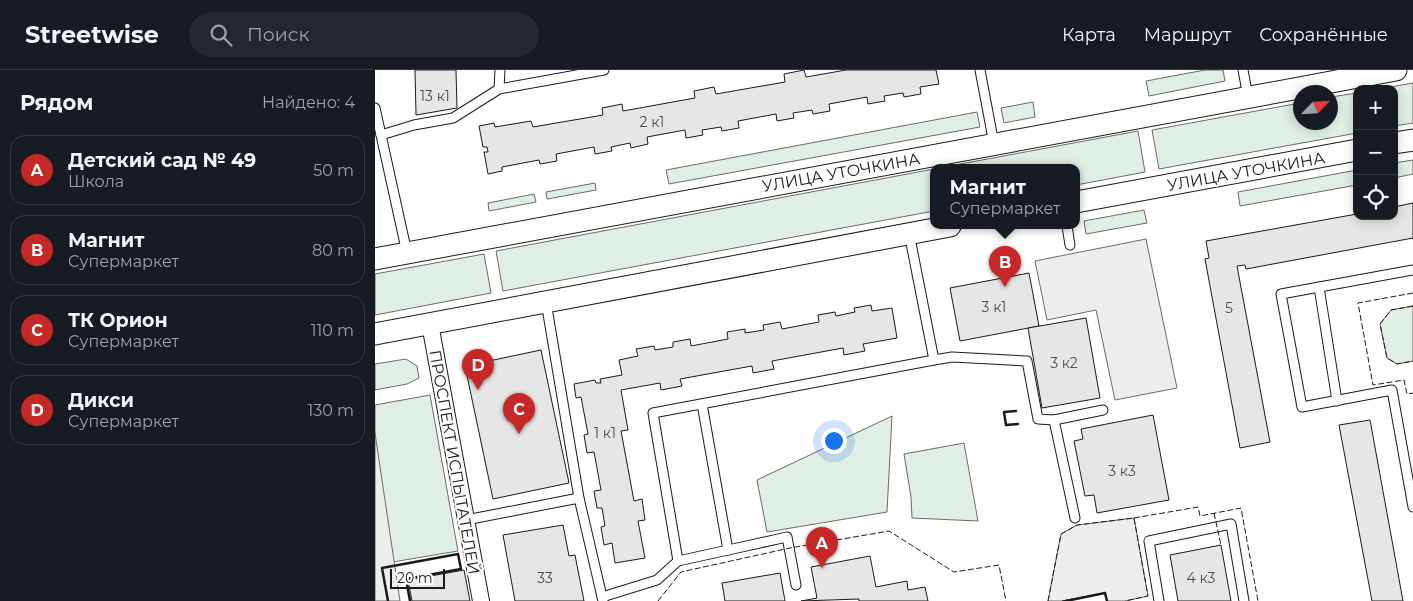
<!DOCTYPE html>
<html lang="ru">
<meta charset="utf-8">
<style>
:root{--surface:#171b24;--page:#242831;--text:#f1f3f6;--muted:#9ea1a6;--line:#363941;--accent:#c62828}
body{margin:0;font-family:Montserrat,sans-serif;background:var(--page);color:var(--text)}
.controls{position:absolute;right:15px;top:15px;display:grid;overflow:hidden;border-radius:10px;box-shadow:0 2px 12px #0003}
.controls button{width:45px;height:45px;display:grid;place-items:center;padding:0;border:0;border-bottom:1px solid var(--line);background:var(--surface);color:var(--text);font:25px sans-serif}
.compass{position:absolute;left:918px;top:15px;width:45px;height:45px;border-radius:50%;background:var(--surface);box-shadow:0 2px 12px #0003;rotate:65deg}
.scale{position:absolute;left:15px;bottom:12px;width:55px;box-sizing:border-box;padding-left:5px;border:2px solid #1a1a1a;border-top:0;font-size:14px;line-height:18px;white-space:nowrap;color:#1a1a1a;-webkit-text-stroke:4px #fff;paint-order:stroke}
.you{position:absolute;left:458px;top:370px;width:18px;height:18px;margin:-12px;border:4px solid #fff;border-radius:50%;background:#1a73e8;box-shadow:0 0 0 8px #1a73e833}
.badge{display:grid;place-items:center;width:32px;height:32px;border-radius:50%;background:var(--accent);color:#fff;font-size:16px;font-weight:700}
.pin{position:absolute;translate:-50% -41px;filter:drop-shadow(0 1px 2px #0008)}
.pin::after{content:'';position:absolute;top:26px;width:18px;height:15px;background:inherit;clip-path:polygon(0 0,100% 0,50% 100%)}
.popup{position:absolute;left:555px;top:94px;width:150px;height:65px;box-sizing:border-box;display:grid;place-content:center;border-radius:10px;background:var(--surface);filter:drop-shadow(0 1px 4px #0005);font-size:16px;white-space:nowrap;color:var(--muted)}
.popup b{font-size:19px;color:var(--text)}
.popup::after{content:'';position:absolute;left:50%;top:100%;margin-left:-10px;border:10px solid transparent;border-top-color:var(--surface)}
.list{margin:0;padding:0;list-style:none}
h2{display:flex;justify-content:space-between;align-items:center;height:65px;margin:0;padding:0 20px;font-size:21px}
h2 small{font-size:16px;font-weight:400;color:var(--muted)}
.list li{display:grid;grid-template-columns:32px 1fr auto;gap:15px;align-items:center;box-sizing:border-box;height:70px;margin:0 10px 10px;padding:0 10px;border:1px solid var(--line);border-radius:15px}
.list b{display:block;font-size:19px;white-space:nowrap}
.list p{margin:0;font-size:16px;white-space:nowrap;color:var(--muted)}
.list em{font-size:16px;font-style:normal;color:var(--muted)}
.icon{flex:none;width:28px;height:28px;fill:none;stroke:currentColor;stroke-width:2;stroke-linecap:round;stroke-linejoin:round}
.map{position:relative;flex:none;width:1038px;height:531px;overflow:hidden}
header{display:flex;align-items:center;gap:30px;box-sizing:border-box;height:70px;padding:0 25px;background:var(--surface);border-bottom:1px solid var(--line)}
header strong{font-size:24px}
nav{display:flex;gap:28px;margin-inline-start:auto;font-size:18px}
.search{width:350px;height:45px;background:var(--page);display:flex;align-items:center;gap:12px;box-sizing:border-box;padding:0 18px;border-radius:28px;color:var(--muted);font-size:19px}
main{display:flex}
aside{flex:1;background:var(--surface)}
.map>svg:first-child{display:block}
</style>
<header>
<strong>Streetwise</strong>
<div class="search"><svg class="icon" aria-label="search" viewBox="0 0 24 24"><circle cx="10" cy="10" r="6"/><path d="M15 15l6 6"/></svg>Поиск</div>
<nav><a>Карта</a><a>Маршрут</a><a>Сохранённые</a></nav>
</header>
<main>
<aside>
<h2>Рядом<small>Найдено: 4</small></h2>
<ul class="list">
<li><span class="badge">A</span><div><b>Детский сад № 49</b><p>Школа</p></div><em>50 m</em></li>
<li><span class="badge">B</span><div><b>Магнит</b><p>Супермаркет</p></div><em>80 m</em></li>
<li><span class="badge">C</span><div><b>ТК Орион</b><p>Супермаркет</p></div><em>110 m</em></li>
<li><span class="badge">D</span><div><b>Дикси</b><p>Супермаркет</p></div><em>130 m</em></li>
</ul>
</aside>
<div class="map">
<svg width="1038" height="531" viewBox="0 0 1038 531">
<rect width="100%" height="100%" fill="#fff"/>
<g fill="#e0efe3" stroke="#6a6a6a">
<path d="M830,0h18l2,11 -76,15 -3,-15z"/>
<path d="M1038,13v40l-19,3v-37h-15z"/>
<path d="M982,23v40l-198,36 -7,-39 148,-27 1,19h30v-25z"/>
<path d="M658,32l2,15 -31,6 -3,-15z"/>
<path d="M602,42l3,15 -311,57 -3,-14z"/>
<path d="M763,61l7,41 -69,13v-17h-137z"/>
<path d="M1038,90v14l-19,4v-15z"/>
<path d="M559,99v42l-431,80 -7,-40z"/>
<path d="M982,100v15l-117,21 -2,-14z"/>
<path d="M220,113l1,7 -49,9 -1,-7z"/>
<path d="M159,124l2,8 -47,9 -1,-8z"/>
<path d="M769,140l3,13 -61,11 -2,-13z"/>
<path d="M109,184l7,39 -116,22v-41z"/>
<path d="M1038,236v55l-16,3 -10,-6 -7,-34 11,-14z"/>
<path d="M31,289l11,7 2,12 -12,6 -32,6v-26z"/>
<path d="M55,325l28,156 -83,14v-160z"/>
<path d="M517,346l-5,96 -120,20 -10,-52z"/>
<path d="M589,373l14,78 -66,-3 -1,-21 -7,-43z"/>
</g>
<g fill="#ededed" stroke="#6a6a6a">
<path d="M771,169l31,149 -62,12 -19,-90 -49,10 -12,-59z"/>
<path d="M0,363l25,168h-25z"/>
<path d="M759,448l14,78 -23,5h-18l-2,-8 -43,8h-14l13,-67 16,-9z"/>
</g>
<g fill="#e6e6e6" stroke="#1a1a1a">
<path d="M40,0h41l1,38 -41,7z"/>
<path d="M429,0l2,7 40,-7h90l3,14 -19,3 1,7 -17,3 -1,-4 -19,3 1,5 -17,3 -1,-7 -38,7 1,7 -17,3 -1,-4 -19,3 1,5 -17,3 -1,-7 -38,7 1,7 -17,3 -1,-4 -19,3 1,5 -17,3 -1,-8 -38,7 1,7 -17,4 -1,-5 -19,4 1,4 -17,3 -1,-7 -38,7 1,7 -17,3 -1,-4 -37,7v4l-14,3 -4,-22h4l-1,-5h-4l-4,-21 15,-3 1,4 36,-6 2,6 70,-12 -1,-7 20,-4 1,7 72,-13 -1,-7 20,-4 2,7 69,-12 -1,-8z"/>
<path d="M1038,133v35l-167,31 -1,-4 -8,1 33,176 -30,6 -35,-189 4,-1 -3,-17 151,-27v2h37v-9z"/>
<path d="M654,203l10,53 -79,15 -10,-53z"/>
<path d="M496,235l1,6 20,-3 5,30 -34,6 2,7 -21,4 -1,-7 -71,13 2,8 -21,4 -1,-7 -72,13 2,7 -21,4 -1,-7 -39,7 7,40 -7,1 13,70 8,-2 3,21 -7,1 7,37 -30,5 -3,-20 -8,2 -3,-18 4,-1 -3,-18h-5l-3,-17 7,-1 -7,-38 -7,1 -3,-18 4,-1 -7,-37 -5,1 -2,-14 21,-4 1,3h5l-1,-4 22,-4 -3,-15 19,-4 -2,-7 18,-3 1,4 18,-3v-5l17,-3 1,7 37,-7 -1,-7 18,-3v4l19,-3 -1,-5 17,-3 2,7 37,-7 -1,-7 17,-3 1,4 19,-4 -1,-4z"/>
<path d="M711,248l14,80 -58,10 -14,-80z"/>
<path d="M166,280l28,133 -76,16 -28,-133z"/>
<path d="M778,345l16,85 -72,13 -3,-18 -9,1 -11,-55 9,-2 -2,-10z"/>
<path d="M995,350l19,104 14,77h-31l-33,-176z"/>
<path d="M188,455l6,31 6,-1 9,46h-69l-12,-66z"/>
<path d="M846,475l10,56h-53l-8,-46z"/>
<path d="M495,486l6,31 31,-6 1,9 17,-3 3,14h-69v-2l-58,2 16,-3 -6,-31z"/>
<path d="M89,500l6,31h-58l-4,-21z"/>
<path d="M405,503l5,28h-60l-3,-18z"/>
</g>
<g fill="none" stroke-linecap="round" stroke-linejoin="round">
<defs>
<g id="service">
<path d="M605,0l14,74"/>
<path d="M868,0l5,27"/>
<path d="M124,19l1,-19"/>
<path d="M0,38l6,27"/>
<path d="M692,156l3,19"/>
<path d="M32,183l-26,-118 33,-10 39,-7 46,-29 105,-19"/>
<path d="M1038,200l-132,24 21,113 90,-17 21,117"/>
<path d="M944,217l18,114"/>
<path d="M171,232l33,196 24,103"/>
<path d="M559,290l18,-3 75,4 11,58 16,1 49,-10"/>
<path d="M679,350l21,98"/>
<path d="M91,450l113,-22"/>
<path d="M353,480l59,-13 9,48"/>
<path d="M303,491l50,-11 -26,-146"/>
<path d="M227,527l55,-17 21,-19 -25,-148 281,-53 -25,-127"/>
<path d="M784,531l-10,-60 82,-17 13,77"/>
</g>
<path id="minor" d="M55,254l51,277"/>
<g id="tertiary">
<path d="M1019,73l19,-3"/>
<path d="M701,132l281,-52"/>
<path d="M0,189l1021,-189"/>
<path d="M0,264l575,-108"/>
</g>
</defs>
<use href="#service" stroke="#1a1a1a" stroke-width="11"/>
<use href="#minor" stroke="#1a1a1a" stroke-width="18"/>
<use href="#tertiary" stroke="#1a1a1a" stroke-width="23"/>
<use href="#service" stroke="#fff" stroke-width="9"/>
<use href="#minor" stroke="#fff" stroke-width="16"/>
<use href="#tertiary" stroke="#fff" stroke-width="21"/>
<g stroke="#1a1a1a" stroke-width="1" stroke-dasharray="6 2.5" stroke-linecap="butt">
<path d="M1038,223l-55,10 15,82 31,-5 3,14 6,-1"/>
<path d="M1038,236l-22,4 -11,14 7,34 10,6 16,-3"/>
<path d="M839,443l7,32"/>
<path d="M759,448l64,-11 2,9 41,-8 17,93"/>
<path d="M283,531l23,-29 109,-24 99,-17 65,41 45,-7 7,36"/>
<path d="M673,531l13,-67 16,-9 57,-7 14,78 -23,5"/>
<path d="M687,531l43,-8 2,8"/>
</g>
<g stroke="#1a1a1a" stroke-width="2.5">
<path d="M641,341l-12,1 2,13 12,-1"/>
<path d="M13,531l-6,-33 76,-14 3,15 -55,10 4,22"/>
<path d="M691,531l39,-8 2,8"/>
</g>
</g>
<g text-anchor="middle" stroke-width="4" stroke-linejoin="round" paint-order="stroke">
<g font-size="14" fill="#4d4d4d">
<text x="60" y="31">13 к1</text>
<text x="277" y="57">2 к1</text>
<text x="619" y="242">3 к1</text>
<text x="854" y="243">5</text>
<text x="689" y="298">3 к2</text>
<text x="230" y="368">1 к1</text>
<text x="747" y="406">3 к3</text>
<text x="170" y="513">33</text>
<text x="826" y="513">4 к3</text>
</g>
<g font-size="16" fill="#1a1a1a" stroke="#fff">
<text transform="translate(871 101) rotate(-10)" y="6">УЛИЦА УТОЧКИНА</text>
<text transform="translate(466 102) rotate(-10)" y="6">УЛИЦА УТОЧКИНА</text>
<text transform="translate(80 392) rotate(80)" y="6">ПРОСПЕКТ ИСПЫТАТЕЛЕЙ</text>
</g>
</g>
</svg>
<div class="controls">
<button>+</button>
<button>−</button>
<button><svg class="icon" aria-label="locate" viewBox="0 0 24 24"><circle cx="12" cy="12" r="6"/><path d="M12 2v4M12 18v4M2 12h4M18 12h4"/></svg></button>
</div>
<svg class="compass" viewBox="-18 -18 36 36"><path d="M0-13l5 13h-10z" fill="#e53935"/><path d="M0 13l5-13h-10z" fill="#9ea1a6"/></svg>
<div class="scale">20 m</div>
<div class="you"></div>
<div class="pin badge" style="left:447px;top:498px">A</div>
<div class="pin badge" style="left:630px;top:217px">B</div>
<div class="popup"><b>Магнит</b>Супермаркет</div>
<div class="pin badge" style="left:144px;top:364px">C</div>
<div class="pin badge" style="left:103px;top:320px">D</div>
</div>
</main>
